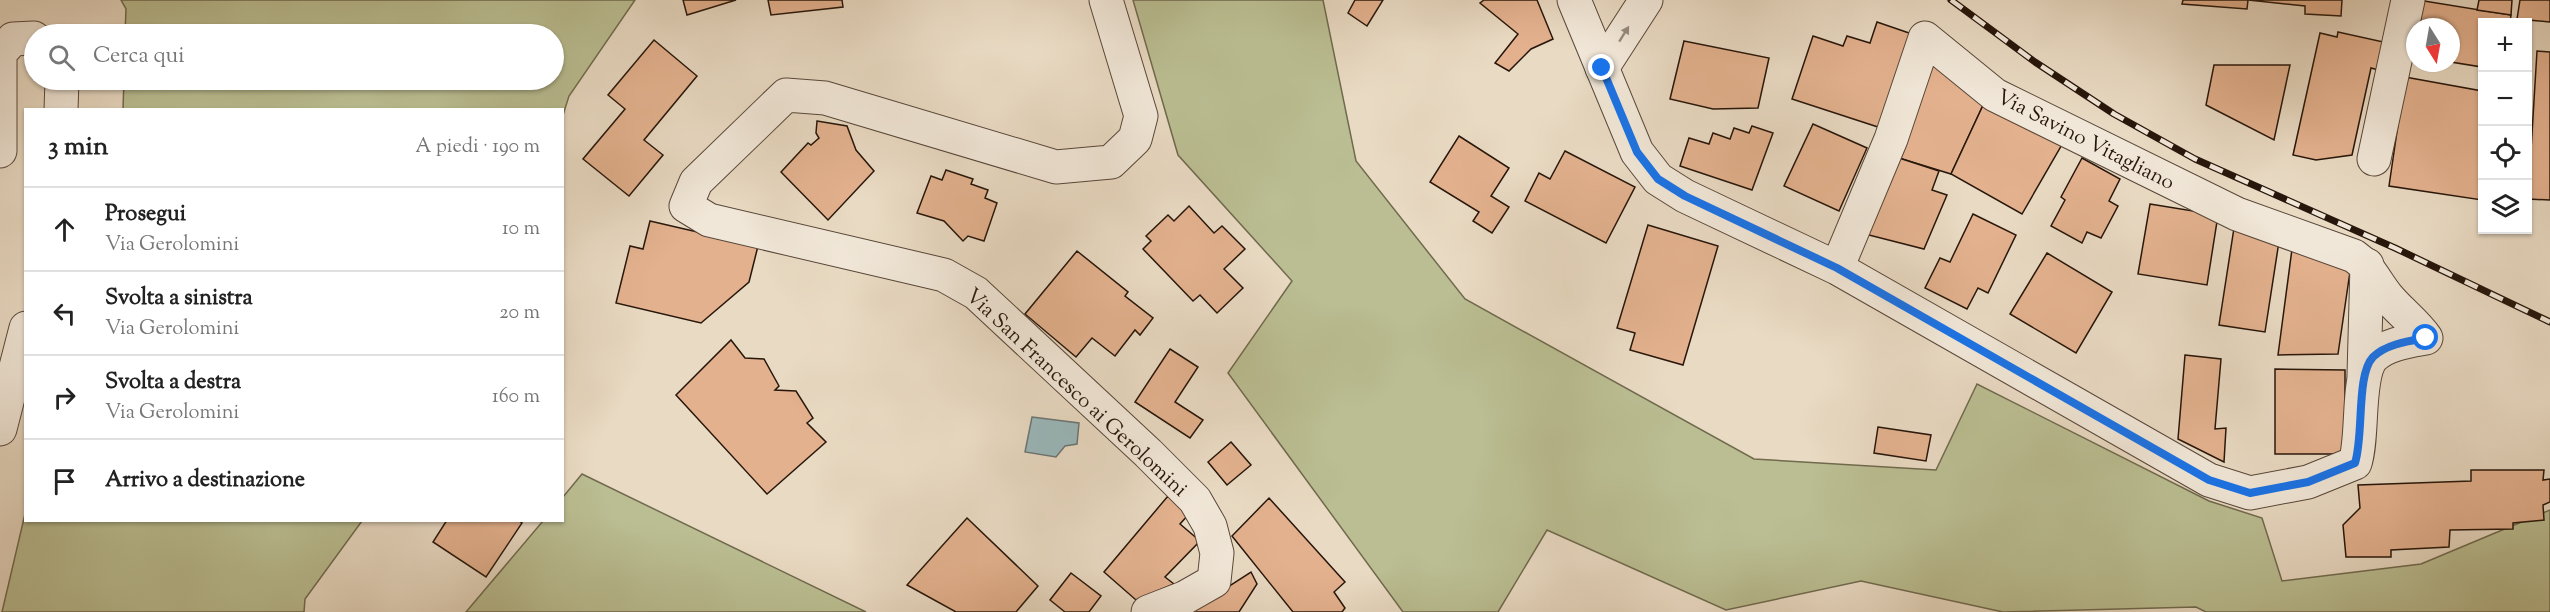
<!DOCTYPE html>
<html lang="it">
<meta charset="utf-8">
<style>
:root{--surface:#fff;--page:#f2f2f2;--text:#222;--muted:#767676;--line:#e0e0e0}
body{margin:0;font-family:"Sorts Mill Goudy",serif;background:var(--page);color:var(--text)}
.controls{position:absolute;right:18px;top:18px;display:grid;overflow:hidden;border-radius:0px;box-shadow:0 2px 4px #0004}
.controls button{width:54px;height:54px;display:grid;place-items:center;padding:0;border:0;border-bottom:2px solid var(--line);background:var(--surface);color:var(--text);font:30px sans-serif}
.compass{position:absolute;left:2406px;top:18px;width:54px;height:54px;border-radius:50%;background:var(--surface);box-shadow:0 2px 4px #0004;rotate:169deg}
.stop{position:absolute;width:18px;height:18px;margin:-14px;border:4px solid #1a73e8;border-radius:50%;background:#fff}
.stop.end{background:#1a73e8;border-color:#fff;box-shadow:0 2px 6px #0008}
.list{margin:0;padding:0;list-style:none}
h2{display:flex;justify-content:space-between;align-items:center;height:78px;margin:0;padding:0 24px;font-size:26px}
h2 small{font-size:20px;font-weight:400;color:var(--muted)}
.list li{display:grid;grid-template-columns:39px 1fr auto;gap:18px;align-items:center;box-sizing:border-box;height:84px;padding:0 24px;border-top:2px solid var(--line)}
.list b{display:block;font-size:22px;white-space:nowrap}
.list p{margin:0;font-size:20px;white-space:nowrap;color:var(--muted)}
.list em{font-size:20px;font-style:normal;color:var(--muted)}
.icon{flex:none;width:33px;height:33px;fill:none;stroke:currentColor;stroke-width:2;stroke-linecap:round;stroke-linejoin:round}
.map{position:relative;flex:none;width:2550px;height:612px;overflow:hidden}
.search{position:absolute;background:var(--surface);box-shadow:0 2px 4px #0004;left:24px;top:24px;width:540px;height:66px;display:flex;align-items:center;gap:15px;box-sizing:border-box;padding:0 21px;border-radius:33px;color:var(--muted);font-size:22px}
.panel{position:absolute;background:var(--surface);box-shadow:0 2px 4px #0004;left:24px;top:108px;width:540px;height:414px;border-radius:0px}
.map>svg:first-child{display:block}
</style>
<div class="map">
<svg width="2550" height="612" viewBox="0 0 2550 612">
<rect width="100%" height="100%" fill="#e9dac3"/>
<filter id="stains"><feTurbulence type="fractalNoise" baseFrequency=".00333" numOctaves="4"/><feColorMatrix values="0 0 0 0 .2 0 0 0 0 .09 0 0 0 0 .02 0 0 0 .5 -.17"/></filter>
<radialGradient id="worn" r=".72"><stop offset=".6" stop-color="#630" stop-opacity="0"/><stop offset="1" stop-color="#630" stop-opacity=".3"/></radialGradient>
<g fill="#babe92" stroke="#706a4e" stroke-width="1.5">
<path d="M121,0h514l-66,96 -6,19 -1,-5 -439,-1 1,-29h430v-46h-429l1,-25z"/>
<path d="M1133,0h190l33,161 109,138 289,160 182,11 41,-86 232,117 53,17 20,63 139,-17 129,-54v102h-344l-10,-5 -193,5 -142,-31 -135,29 -179,-80 -49,82h-95l-175,-239 64,-92 -114,-126z"/>
<path d="M582,474l284,138h-400l77,-91 19,-1 1,-23z"/>
<path d="M25,514l1,6 336,1 -57,78 -1,13h-302z"/>
</g>
<path fill="#9ab8bc" stroke="#6c7775" stroke-width="1.5" d="M1032,417l47,6 -2,21 -12,2 -9,11 -31,-5z"/>
<g fill="#e3b18e" stroke="#27160b" stroke-width="1.5">
<path d="M683,0h53l-49,15z"/>
<path d="M768,0h74l1,7 -72,8z"/>
<path d="M1355,0h28l-16,26 -19,-13z"/>
<path d="M1484,0h53l16,39 -22,10 -22,22 -14,-8 23,-29 -38,-31z"/>
<path d="M2183,0h65l-1,9 -65,-5z"/>
<path d="M2248,0h94l-1,16 -36,-2v-8z"/>
<path d="M2418,0l93,15 -1,7h-28v45l-31,-5v-35h-36v29l-6,-1z"/>
<path d="M2479,0h33l-1,15 -34,-5z"/>
<path d="M2520,0h30v22l-33,-3z"/>
<path d="M1877,22l35,12 -31,94 -89,-29 21,-63 30,10 4,-10 23,7z"/>
<path d="M2338,32l50,11 -6,28 -11,-3 -19,87 -36,5 -23,-5 27,-122 17,4z"/>
<path d="M654,40l43,36 -53,64 19,15 -34,41 -46,-37 42,-50 -17,-14z"/>
<path d="M1684,41l85,17 -11,50 -45,1 -43,-10z"/>
<path d="M2537,51l13,1v148l-22,-1z"/>
<path d="M1932,63l53,38 -34,73 -52,-16z"/>
<path d="M2214,65h76l-16,75 -68,-35z"/>
<path d="M2405,77l77,14v109l-93,-14z"/>
<path d="M1985,101l79,40 -42,73 -71,-40z"/>
<path d="M817,121l30,5 9,24 18,21 -46,49 -47,-48 27,-29 3,2 8,-7 -3,-5z"/>
<path d="M1813,124l54,24 -28,63 -55,-25z"/>
<path d="M1752,126l21,7 -21,57 -72,-24 9,-28 20,6 4,-11 17,6 4,-11 15,5z"/>
<path d="M1459,136l50,32 -18,28 18,11 -17,26 -19,-12 6,-9 -49,-30z"/>
<path d="M1565,151l70,36 -29,56 -81,-42 14,-28 11,6z"/>
<path d="M1899,158l40,13 -7,19 15,5 -23,54 -59,-15z"/>
<path d="M2082,158l38,21 -11,22 9,5 -17,32 -14,-6 -5,11 -31,-17 14,-26 -4,-3z"/>
<path d="M946,170l27,9 -2,5 17,6 -3,8 12,5 -13,38 -16,-5 -5,5 -19,-20 -27,-8 14,-37 11,4z"/>
<path d="M2150,204l68,11 -11,70 -69,-11z"/>
<path d="M1189,206l25,27 8,-7 23,23 -21,20 19,19 -26,25 -17,-18 -7,6 -50,-52 8,-8 -5,-5 22,-21 6,6z"/>
<path d="M1973,214l43,21 -28,58 -10,-5 -11,21 -42,-21 15,-30 10,4z"/>
<path d="M650,221l108,25 -9,36 -48,41 -85,-20 14,-57 13,3z"/>
<path d="M1648,225l70,21 -35,119 -53,-15 5,-17 -18,-5z"/>
<path d="M2234,228l46,7 -15,97 -46,-7z"/>
<path d="M2292,249l60,9 -14,96 -60,1z"/>
<path d="M1077,251l51,41 -3,4 28,22 -13,17 -5,-5 -20,26 -23,-18 -16,19 -51,-43z"/>
<path d="M2047,253l65,39 -36,61 -66,-39z"/>
<path d="M731,340l14,18 19,1 15,27 -4,4 21,1 17,27 -6,5 19,19 -59,52 -91,-99z"/>
<path d="M1170,349l28,18 -23,35 28,18 -13,18 -55,-36z"/>
<path d="M2185,355l36,4 -6,70 11,-1 -2,34 -46,-23z"/>
<path d="M2275,369l70,1v84h-70z"/>
<path d="M1878,427l53,8 -5,26 -52,-8z"/>
<path d="M1231,442l20,23 -24,20 -19,-23z"/>
<path d="M2471,470h73l-1,10 7,-1v23l-7,3 1,15 -31,3v6l-63,1 -1,17 -58,3v7h-45l-3,-32 17,-17 -2,-23 113,-4z"/>
<path d="M1168,496l21,18 -9,10 20,17 -35,36 9,7 -38,16 -32,-28z"/>
<path d="M1269,498l76,84 -11,10 11,16 -3,4h-49l-61,-76z"/>
<path d="M967,518l71,68 -22,26h-60l-49,-27z"/>
<path d="M447,520h71l4,3 -36,54 -53,-35z"/>
<path d="M1251,572l6,12 -18,28h-50z"/>
<path d="M1071,573l30,23 -12,16h-24l-15,-12z"/>
</g>
<g fill="none" stroke-linecap="round" stroke-linejoin="round">
<defs>
<g id="minor">
<path d="M1106,0l35,116 -6,23 -24,23 -55,5 -231,-69 -39,-3 -90,87 -10,24 23,14 235,55 32,18 172,160 47,47 15,26 7,27 -3,28 -30,17 -36,14"/>
<path d="M1574,0l63,152 21,27 27,17 152,72 372,212 41,13 58,-11 47,-19c9,-27 1,-88 18,-106 13,-13 36,-16 53,-19 -11,-16 -27,-27 -39,-42 -12,-15 -17,-29 -33,-40l-117,-42 -242,-119 -70,-57 -34,101 -54,129"/>
<path d="M1602,68l44,-68"/>
<path d="M61,110l1,-30"/>
<path d="M0,151v-98l13,-14 21,-1"/>
<path d="M2374,159l34,-159"/>
<path d="M2364,375l3,-110"/>
<path d="M0,429l26,-101"/>
</g>
</defs>
<use href="#minor" stroke="#584739" stroke-width="35"/>
<use href="#minor" stroke="#f1e7d8" stroke-width="33"/>
<defs>
<path id="rail" d="M1951,0l84,62 79,52 81,45 200,89 155,74"/>
</defs>
<use href="#rail" stroke="#27160b" stroke-width="7"/>
<use href="#rail" stroke="#f1e7d8" stroke-width="4.5" stroke-dasharray="14" stroke-linecap="butt"/>
</g>
<defs><path id="oneway-solid" d="M-6-.8H1V-3.2L6.5 0L1 3.2V.8H-6Z" transform="scale(1.5)"/></defs>
<use fill="#96897c" href="#oneway-solid" transform="translate(1624 34) rotate(-58)"/>
<g fill="none" stroke-linecap="round" stroke-linejoin="round">
<path stroke="#1a73e8" stroke-width="8" d="M1602,68l35,84 21,27 27,17 152,72 372,212 41,13 58,-11 47,-19c9,-28 1,-88 18,-106 13,-13 36,-16 53,-19"/>
</g>
<g text-anchor="middle" stroke-width="6" stroke-linejoin="round" paint-order="stroke">
<g font-size="21" fill="#27160b" stroke="#f1e7d8">
<text transform="translate(2086 139) rotate(27)" y="7">Via Savino Vitagliano</text>
<text transform="translate(1077 392) rotate(43)" y="7">Via San Francesco ai Gerolomini</text>
</g>
</g>
<rect width="100%" height="100%" filter="url(#stains)"/>
<rect width="100%" height="100%" fill="url(#worn)"/>
</svg>
<div class="controls">
<button>+</button>
<button>−</button>
<button><svg class="icon" aria-label="locate" viewBox="0 0 24 24"><circle cx="12" cy="12" r="6"/><path d="M12 2v4M12 18v4M2 12h4M18 12h4"/></svg></button>
<button><svg class="icon" aria-label="layers" viewBox="0 0 24 24"><path d="M12 4l9 5-9 5-9-5zM3 14l9 5 9-5"/></svg></button>
</div>
<svg class="compass" viewBox="-18 -18 36 36"><path d="M0-13l5 13h-10z" fill="#e53935"/><path d="M0 13l5-13h-10z" fill="#767676"/></svg>
<div class="stop" style="left:2426px;top:338px"></div>
<div class="stop end" style="left:1602px;top:68px"></div>
<div class="search"><svg class="icon" aria-label="search" viewBox="0 0 24 24"><circle cx="10" cy="10" r="6"/><path d="M15 15l6 6"/></svg>Cerca qui</div>
<section class="panel">
<h2>3 min<small>A piedi · 190 m</small></h2>
<ul class="list">
<li><svg class="icon" aria-label="ahead" viewBox="0 0 24 24"><path d="M12 20V5M6 11l6-6 6 6"/></svg><div><b>Prosegui</b><p>Via Gerolomini</p></div><em>10 m</em></li>
<li><svg class="icon" aria-label="left" viewBox="0 0 24 24"><path d="M17 20v-9H6M10 6l-5 5 5 5"/></svg><div><b>Svolta a sinistra</b><p>Via Gerolomini</p></div><em>20 m</em></li>
<li><svg class="icon" aria-label="right" viewBox="0 0 24 24"><path d="M7 20v-9h11M14 6l5 5-5 5"/></svg><div><b>Svolta a destra</b><p>Via Gerolomini</p></div><em>160 m</em></li>
<li><svg class="icon" aria-label="arrive" viewBox="0 0 24 24"><path d="M6 21V4h12l-3 4 3 4H6"/></svg><div><b>Arrivo a destinazione</b></div></li>
</ul>
</section>
</div>
